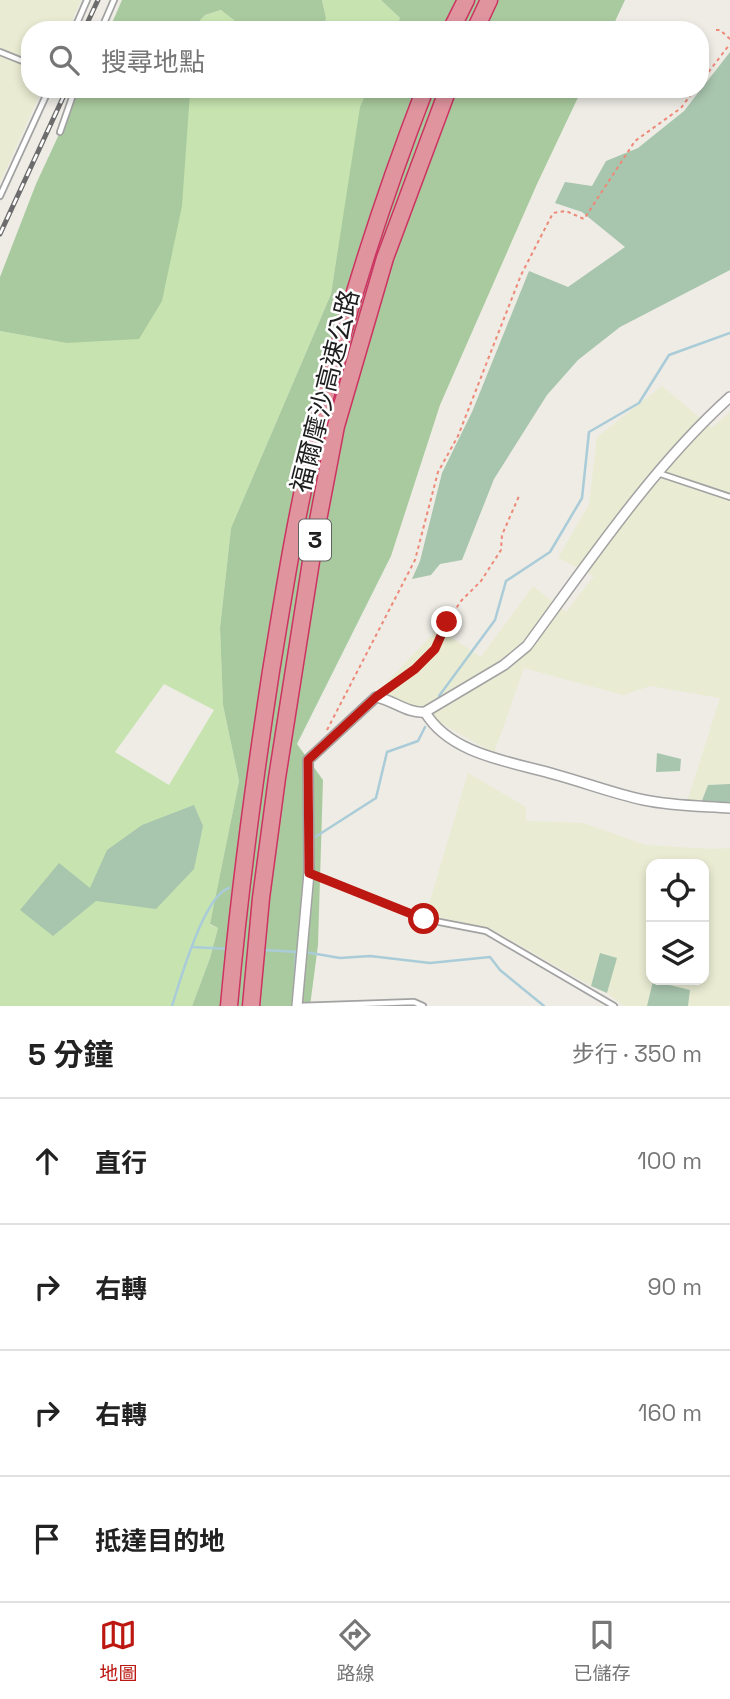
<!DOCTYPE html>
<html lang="zh-TW">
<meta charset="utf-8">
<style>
:root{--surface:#fff;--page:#f2f2f2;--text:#222;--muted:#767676;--line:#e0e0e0;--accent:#bc1811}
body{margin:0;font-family:"Space Grotesk","Noto Sans TC",sans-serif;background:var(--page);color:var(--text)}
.controls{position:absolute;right:21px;bottom:21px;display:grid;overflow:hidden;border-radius:14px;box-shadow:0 4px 10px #0003}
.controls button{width:63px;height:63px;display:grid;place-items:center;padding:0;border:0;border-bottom:2px solid var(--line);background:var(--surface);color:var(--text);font:35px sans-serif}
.stop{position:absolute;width:21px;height:21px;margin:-16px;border:5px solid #bc1811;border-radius:50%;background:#fff}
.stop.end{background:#bc1811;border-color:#fff;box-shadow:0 2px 7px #0008}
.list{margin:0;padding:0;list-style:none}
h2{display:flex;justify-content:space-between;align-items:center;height:91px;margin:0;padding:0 28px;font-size:30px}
h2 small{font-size:23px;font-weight:400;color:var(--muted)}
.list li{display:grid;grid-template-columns:46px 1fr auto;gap:21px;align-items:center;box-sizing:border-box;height:126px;padding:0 28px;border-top:2px solid var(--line)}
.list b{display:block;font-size:26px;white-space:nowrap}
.list em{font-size:23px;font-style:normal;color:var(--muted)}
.icon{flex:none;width:38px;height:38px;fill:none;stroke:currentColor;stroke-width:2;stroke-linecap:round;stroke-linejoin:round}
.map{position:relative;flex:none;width:730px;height:1006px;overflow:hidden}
.search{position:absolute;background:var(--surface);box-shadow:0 4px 10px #0003;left:21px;right:21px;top:21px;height:77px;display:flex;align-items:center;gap:18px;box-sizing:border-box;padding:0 24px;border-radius:28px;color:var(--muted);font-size:26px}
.sheet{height:595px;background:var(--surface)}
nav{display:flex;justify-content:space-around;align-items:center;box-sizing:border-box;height:98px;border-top:2px solid var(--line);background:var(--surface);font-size:19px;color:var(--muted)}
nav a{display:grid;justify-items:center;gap:4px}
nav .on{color:var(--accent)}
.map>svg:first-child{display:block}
</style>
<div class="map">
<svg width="730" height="1006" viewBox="0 0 730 1006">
<rect width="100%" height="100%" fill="#eeece5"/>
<g fill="#e9ecd2" fill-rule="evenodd">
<path d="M0,0h81l-13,30h-38v59h12l-42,94z"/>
<path d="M662,386l50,42 18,-16v372l-22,1 -7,18 -14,-1 33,-104 -70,-12 -27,9 -99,-27 -30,85 -60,-34 -31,-6 -24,-23 59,-61 43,28 52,-71 33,26 28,-36 -36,-18 31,-54 8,-67z"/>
<path d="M468,773l58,34v14l57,2 63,22 66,4 18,-1v158h-42l2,-16 -37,-8 -6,24h-23l-17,-13 9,-35 -16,-4 -9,32 -100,-57 -65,-15zM651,864h53v116h-53z"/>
</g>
<g fill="#c7e4b0" fill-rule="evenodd">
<path d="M322,0h59l19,18 -5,12h-71l2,-12z"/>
<path d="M222,10l25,20h-56l14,-15z"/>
<path d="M190,89h178l-7,18 -30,187 -100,234 -11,100 3,77 16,76 -29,144 8,3 -8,30 -18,48h-192v-675l66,12 124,-251zM164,684l50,26 -45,75 -54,-33z"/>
</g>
<g fill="#a9ca9e">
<path d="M122,0h200l4,18 -2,12h-77l-26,-20 -16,5 -14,15h-82z"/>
<path d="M381,0h244l-14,30h-216l5,-12z"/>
<path d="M80,89h110v3l-8,114 -20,95 -23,38 -73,4 -66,-12v-54l36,-93z"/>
<path d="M368,89h214l-45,95 -97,221 -49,151 -94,188 26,36 -5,165 -8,61h-118l18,-48 8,-30 -8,-4 29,-143 -16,-76 -3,-77 11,-100 100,-234 29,-187z"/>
</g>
<g fill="#a8c5ae">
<path d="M730,52v218l-110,57 -42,33 -31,35 -53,84 -32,81 -22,4 -9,11 -19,4 8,-18 22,-88 30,-61 57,-141 39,16 57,-40 -43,-35 -27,-9 10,-21 27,4 14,-25 32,-13 46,-37z"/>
<path d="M657,753l24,6 -1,12 -24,1z"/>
<path d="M730,784v22l-29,-3 7,-18z"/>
<path d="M194,805l9,21 -9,43 -38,40 -60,-8 -43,35 -33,-26 39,-47 31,25 17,-38 35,-25z"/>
<path d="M600,953l17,5 -10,35 -16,-7z"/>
<path d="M653,981l37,9 -2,16h-41z"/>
</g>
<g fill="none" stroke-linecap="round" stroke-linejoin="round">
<g stroke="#aaccd8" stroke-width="2.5">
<path d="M439,696l56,-76 11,-39 44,-29 32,-54 7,-66 50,-29 30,-48 61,-22"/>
<path d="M312,839l64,-41 11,-46 31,-11 7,-14"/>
<path d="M192,947l37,2"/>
<path d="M263,950l35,2"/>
<path d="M305,952l35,6 30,-2 60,7 60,-6 10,13 44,36"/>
<path d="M294,999l2,-47"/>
<path d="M172,1006c8,-25 32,-111 57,-118"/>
</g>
<defs>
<g id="service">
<path d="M74,30l13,-30"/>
<path d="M101,30l13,-30"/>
<path d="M0,52l30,12"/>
<path d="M60,132l15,-43"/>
<path d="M0,196l49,-107"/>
<path d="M658,473l72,24"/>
<path d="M310,873l114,46 62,12 128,75"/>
<path d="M298,1006l116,-4 9,4"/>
</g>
<g id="minor">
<path d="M425,712c25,43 88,50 132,63 29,8 58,19 87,25 28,6 58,6 86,8"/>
<path d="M297,1006l12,-133 -1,-113 68,-63c17,3 32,17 49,15l79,-47 23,-19c61,-83 127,-181 203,-249"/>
</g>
<g id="motorway">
<path d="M451,30l15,-30"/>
<path d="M475,30l14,-30"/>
<path d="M229,1006c10,-112 25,-224 42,-335 13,-79 25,-157 44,-234 29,-118 66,-234 110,-348"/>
<path d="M251,1006l10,-108 16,-120 38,-242 21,-110 49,-168 63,-169"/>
</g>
</defs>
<use href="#service" stroke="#a2a2a2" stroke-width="8"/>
<use href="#minor" stroke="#a2a2a2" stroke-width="12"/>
<use href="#motorway" stroke="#cc3361" stroke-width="19"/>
<g stroke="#e87" stroke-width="2" stroke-dasharray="3.5 3.5" stroke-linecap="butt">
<path d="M716,30h4l10,9"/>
<path d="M700,83l30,-39"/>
<path d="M385,690l30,-21 20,-20 12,-27 14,-21 20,-20 20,-31 1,-15 17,-39"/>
<path d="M327,730l88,-170 23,-88 20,-36 63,-161 32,-62 13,-2 18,8 51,-78 46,-33 14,-19"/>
</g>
<use href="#service" stroke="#fff" stroke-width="4.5"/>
<use href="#minor" stroke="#fff" stroke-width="9"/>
<use href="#motorway" stroke="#df949e" stroke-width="16"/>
<defs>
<g id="rail">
<path d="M84,30l14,-30"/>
<path d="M0,234l67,-145"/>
</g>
</defs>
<use href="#rail" stroke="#6c6c6c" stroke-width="5"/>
<use href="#rail" stroke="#fff" stroke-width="2.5" stroke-dasharray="8" stroke-linecap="butt"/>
</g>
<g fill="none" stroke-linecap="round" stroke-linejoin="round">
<path stroke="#bc1811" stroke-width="9" d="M424,919l-115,-46 -1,-113 68,-63 39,-28 20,-20 12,-27"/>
</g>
<g text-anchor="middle" stroke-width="5" stroke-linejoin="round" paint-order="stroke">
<rect fill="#fff" stroke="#626262" stroke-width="2" x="299" y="519.5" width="32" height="41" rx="5"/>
<g font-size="24" font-weight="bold" fill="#1e1e1e">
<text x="315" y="548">3</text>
</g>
<g font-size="26" fill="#1e1e1e" stroke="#fff">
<text transform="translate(325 391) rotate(-76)" y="9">福爾摩沙高速公路</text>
</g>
</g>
</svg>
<div class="controls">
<button><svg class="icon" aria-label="locate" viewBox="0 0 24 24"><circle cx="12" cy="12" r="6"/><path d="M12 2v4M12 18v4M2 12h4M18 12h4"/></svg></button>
<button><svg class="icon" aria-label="layers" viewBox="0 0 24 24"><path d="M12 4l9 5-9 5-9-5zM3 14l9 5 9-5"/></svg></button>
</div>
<div class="stop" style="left:424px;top:919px"></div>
<div class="stop end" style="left:447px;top:622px"></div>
<div class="search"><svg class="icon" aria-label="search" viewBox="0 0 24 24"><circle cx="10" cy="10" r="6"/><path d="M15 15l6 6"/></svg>搜尋地點</div>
</div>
<section class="sheet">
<h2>5 分鐘<small>步行 · 350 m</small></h2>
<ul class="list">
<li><svg class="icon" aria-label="ahead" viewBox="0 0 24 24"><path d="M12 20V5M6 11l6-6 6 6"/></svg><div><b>直行</b></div><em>100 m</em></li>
<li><svg class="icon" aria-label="right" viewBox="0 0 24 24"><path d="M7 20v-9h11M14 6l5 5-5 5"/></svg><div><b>右轉</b></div><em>90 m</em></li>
<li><svg class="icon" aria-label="right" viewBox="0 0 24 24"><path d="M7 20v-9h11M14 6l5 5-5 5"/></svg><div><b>右轉</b></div><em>160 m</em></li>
<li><svg class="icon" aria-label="arrive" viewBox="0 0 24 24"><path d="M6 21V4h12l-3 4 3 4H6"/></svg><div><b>抵達目的地</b></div></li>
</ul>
</section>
<nav>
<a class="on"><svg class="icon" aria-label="map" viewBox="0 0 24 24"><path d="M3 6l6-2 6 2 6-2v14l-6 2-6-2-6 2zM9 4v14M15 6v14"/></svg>地圖</a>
<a><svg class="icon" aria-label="directions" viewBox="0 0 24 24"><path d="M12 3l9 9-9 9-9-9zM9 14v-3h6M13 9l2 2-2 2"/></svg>路線</a>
<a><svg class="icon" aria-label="saved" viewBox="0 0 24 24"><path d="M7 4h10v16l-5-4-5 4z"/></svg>已儲存</a>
</nav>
